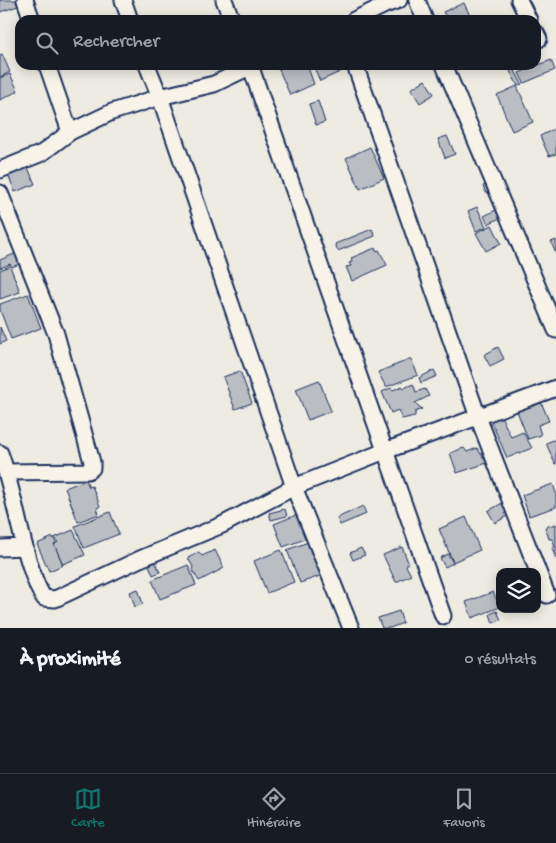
<!DOCTYPE html>
<html lang="fr">
<meta charset="utf-8">
<style>
:root{--surface:#171b24;--page:#242831;--text:#f1f3f6;--muted:#9ea1a6;--line:#363941;--accent:#0f766e}
body{margin:0;font-family:"Gochi Hand",sans-serif;background:var(--page);color:var(--text)}
.controls{position:absolute;right:15px;bottom:15px;display:grid;overflow:hidden;border-radius:10px;box-shadow:0 2px 12px #0003}
.controls button{width:45px;height:45px;display:grid;place-items:center;padding:0;border:0;border-bottom:1px solid var(--line);background:var(--surface);color:var(--text);font:25px sans-serif}
.list{margin:0;padding:0;list-style:none}
h2{display:flex;justify-content:space-between;align-items:center;height:65px;margin:0;padding:0 20px;font-size:21px}
h2 small{font-size:16px;font-weight:400;color:var(--muted)}
.icon{flex:none;width:28px;height:28px;fill:none;stroke:currentColor;stroke-width:2;stroke-linecap:round;stroke-linejoin:round}
.map{position:relative;flex:none;width:556px;height:628px;overflow:hidden}
.search{position:absolute;background:var(--surface);box-shadow:0 2px 12px #0003;left:15px;right:15px;top:15px;height:55px;display:flex;align-items:center;gap:12px;box-sizing:border-box;padding:0 18px;border-radius:15px;color:var(--muted);font-size:19px}
.sheet{height:145px;background:var(--surface)}
nav{display:flex;justify-content:space-around;align-items:center;box-sizing:border-box;height:70px;border-top:1px solid var(--line);background:var(--surface);font-size:14px;color:var(--muted)}
nav a{display:grid;justify-items:center;gap:2px}
nav .on{color:var(--accent)}
.map>svg:first-child{display:block}
</style>
<div class="map">
<svg width="556" height="628" viewBox="0 0 556 628">
<rect width="100%" height="100%" fill="#eeebe2"/>
<filter id="ink" filterUnits="userSpaceOnUse"><feTurbulence type="fractalNoise" baseFrequency=".02" numOctaves="2"/><feDisplacementMap in="SourceGraphic" scale="10" xChannelSelector="R" yChannelSelector="G"/><feConvolveMatrix kernelMatrix="1 2 1 2 8 2 1 2 1" color-interpolation-filters="sRGB"/></filter>
<g filter="url(#ink)">
<g fill="#babdc2" stroke="#1b2f5e">
<path d="M0,0h26l1,3 -27,9z"/>
<path d="M464,3l7,15 -4,2h-19l-5,-8z"/>
<path d="M2,54l8,18 -10,5v-22z"/>
<path d="M551,60l4,10 -31,13 -5,-10z"/>
<path d="M277,65h30l7,19 -24,11z"/>
<path d="M313,65h26l3,6 -22,10z"/>
<path d="M509,65h12l-10,4z"/>
<path d="M514,69l8,15 -4,2 -8,-15z"/>
<path d="M10,74l8,17 -18,9v-22z"/>
<path d="M425,80l9,14 -14,9 -9,-14z"/>
<path d="M517,86l16,36 -21,9 -15,-36z"/>
<path d="M318,101l7,21 -9,3 -7,-21z"/>
<path d="M554,129l2,4v21l-7,2 -9,-20z"/>
<path d="M447,136l8,18 -10,4 -7,-19z"/>
<path d="M370,147l14,31 -24,11 -14,-31z"/>
<path d="M25,161l10,23 -20,8 -9,-23z"/>
<path d="M493,181l4,6 -11,6 -3,-7z"/>
<path d="M477,207l9,20 -10,4 -8,-20z"/>
<path d="M502,207l4,8 -18,9 -4,-8z"/>
<path d="M492,225l9,18 -15,8 -10,-18z"/>
<path d="M372,229l3,7 -37,15 -3,-7z"/>
<path d="M556,240v14l-5,-12z"/>
<path d="M375,248l1,3 3,-1 8,15 -35,16 -6,-14 5,-1 -2,-3 3,-1 -1,-4z"/>
<path d="M19,252l5,10 -12,5 -2,-3 -10,4v-8z"/>
<path d="M10,266l10,26 -20,7v-29z"/>
<path d="M28,294l13,34 -30,11 -11,-29v-6z"/>
<path d="M0,327l6,14 -6,3z"/>
<path d="M498,347l6,12 -14,7 -6,-11z"/>
<path d="M411,359l7,16 -32,12 -8,-15z"/>
<path d="M434,370l3,6 -16,7 -2,-5z"/>
<path d="M240,371l12,32 -17,6 -12,-32z"/>
<path d="M319,380l12,31 -23,9 -12,-31z"/>
<path d="M413,384l3,8 9,-3 4,7 -14,7 7,6 -7,3v4l-13,3 -4,-9 -7,3 -9,-21 9,-4 2,2 9,-4 2,2z"/>
<path d="M541,402l8,19 -11,4 3,10 -13,4 -11,-28z"/>
<path d="M501,416l10,21 12,-5 9,16 -25,10 -16,-37z"/>
<path d="M556,439v25h-1l-9,-21z"/>
<path d="M464,448l3,4 10,-4 10,15 -30,10 -7,-20z"/>
<path d="M86,480l3,7 3,-1 8,20 -3,2 2,6 -21,8 -13,-34z"/>
<path d="M553,484l3,9v14l-27,9 -7,-21z"/>
<path d="M504,502l7,12 -16,9 -7,-12z"/>
<path d="M363,506l3,8 -26,11 -3,-7z"/>
<path d="M285,509l2,7 -16,4 -2,-7z"/>
<path d="M110,512l9,22 -35,14 -9,-22z"/>
<path d="M304,512l9,24 -30,11 -9,-23z"/>
<path d="M466,517l14,33 -27,12 -14,-33z"/>
<path d="M556,524v35l-4,-11 3,-2 -3,-7h-3l-4,-12z"/>
<path d="M73,530l12,25 -22,9 -9,-19 4,-3 -4,-4z"/>
<path d="M53,537l3,6 -2,1 9,21 -14,6 -12,-27z"/>
<path d="M311,541l12,34 -23,8 -13,-33z"/>
<path d="M402,547l6,15 -2,4 5,9 -15,7 -13,-27z"/>
<path d="M361,548l4,7 -12,5 -3,-7z"/>
<path d="M215,550l9,18 -25,13 -7,-11 1,-3 -5,-9 11,-6 3,4z"/>
<path d="M281,550l13,32 -27,11 -13,-32z"/>
<path d="M448,554l5,9 -8,4 -5,-9z"/>
<path d="M155,562l5,10 -7,3 -4,-10z"/>
<path d="M188,565l8,20 -36,14 -8,-19z"/>
<path d="M138,589l5,15 -8,3 -5,-15z"/>
<path d="M493,592l7,15 -28,11 -6,-16z"/>
<path d="M399,611l4,12 -13,5h-8l-4,-10z"/>
<path d="M497,611l4,9 -8,3 -3,-9z"/>
</g>
<g fill="none" stroke-linecap="round" stroke-linejoin="round">
<defs>
<g id="street">
<path d="M25,0l7,20"/>
<path d="M123,0l7,20"/>
<path d="M224,0l8,20"/>
<path d="M417,0l8,20"/>
<path d="M519,0l10,20"/>
<path d="M354,20l31,-15 14,-5"/>
<path d="M536,33l3,6"/>
<path d="M47,65l23,67"/>
<path d="M147,65l13,32 134,390 57,141"/>
<path d="M250,65l193,551"/>
<path d="M355,65l123,352 69,178"/>
<path d="M444,65l112,265"/>
<path d="M0,170l42,-17 28,-21 42,-20 48,-15 54,-13 40,-19"/>
<path d="M0,193l56,141 36,128v6l-4,3 -81,1"/>
<path d="M0,453c13,36 18,73 29,109 4,12 7,25 15,36l11,1 85,-40 82,-34 72,-38 91,-36 171,-63"/>
<path d="M0,548l25,-1"/>
</g>
</defs>
<use href="#street" stroke="#1b2f5e" stroke-width="19"/>
<use href="#street" stroke="#f7f3e8" stroke-width="15"/>
</g>
</g>
</svg>
<div class="controls">
<button><svg class="icon" aria-label="layers" viewBox="0 0 24 24"><path d="M12 4l9 5-9 5-9-5zM3 14l9 5 9-5"/></svg></button>
</div>
<div class="search"><svg class="icon" aria-label="search" viewBox="0 0 24 24"><circle cx="10" cy="10" r="6"/><path d="M15 15l6 6"/></svg>Rechercher</div>
</div>
<section class="sheet">
<h2>À proximité<small>0 résultats</small></h2>
<ul class="list">
</ul>
</section>
<nav>
<a class="on"><svg class="icon" aria-label="map" viewBox="0 0 24 24"><path d="M3 6l6-2 6 2 6-2v14l-6 2-6-2-6 2zM9 4v14M15 6v14"/></svg>Carte</a>
<a><svg class="icon" aria-label="directions" viewBox="0 0 24 24"><path d="M12 3l9 9-9 9-9-9zM9 14v-3h6M13 9l2 2-2 2"/></svg>Itinéraire</a>
<a><svg class="icon" aria-label="saved" viewBox="0 0 24 24"><path d="M7 4h10v16l-5-4-5 4z"/></svg>Favoris</a>
</nav>
